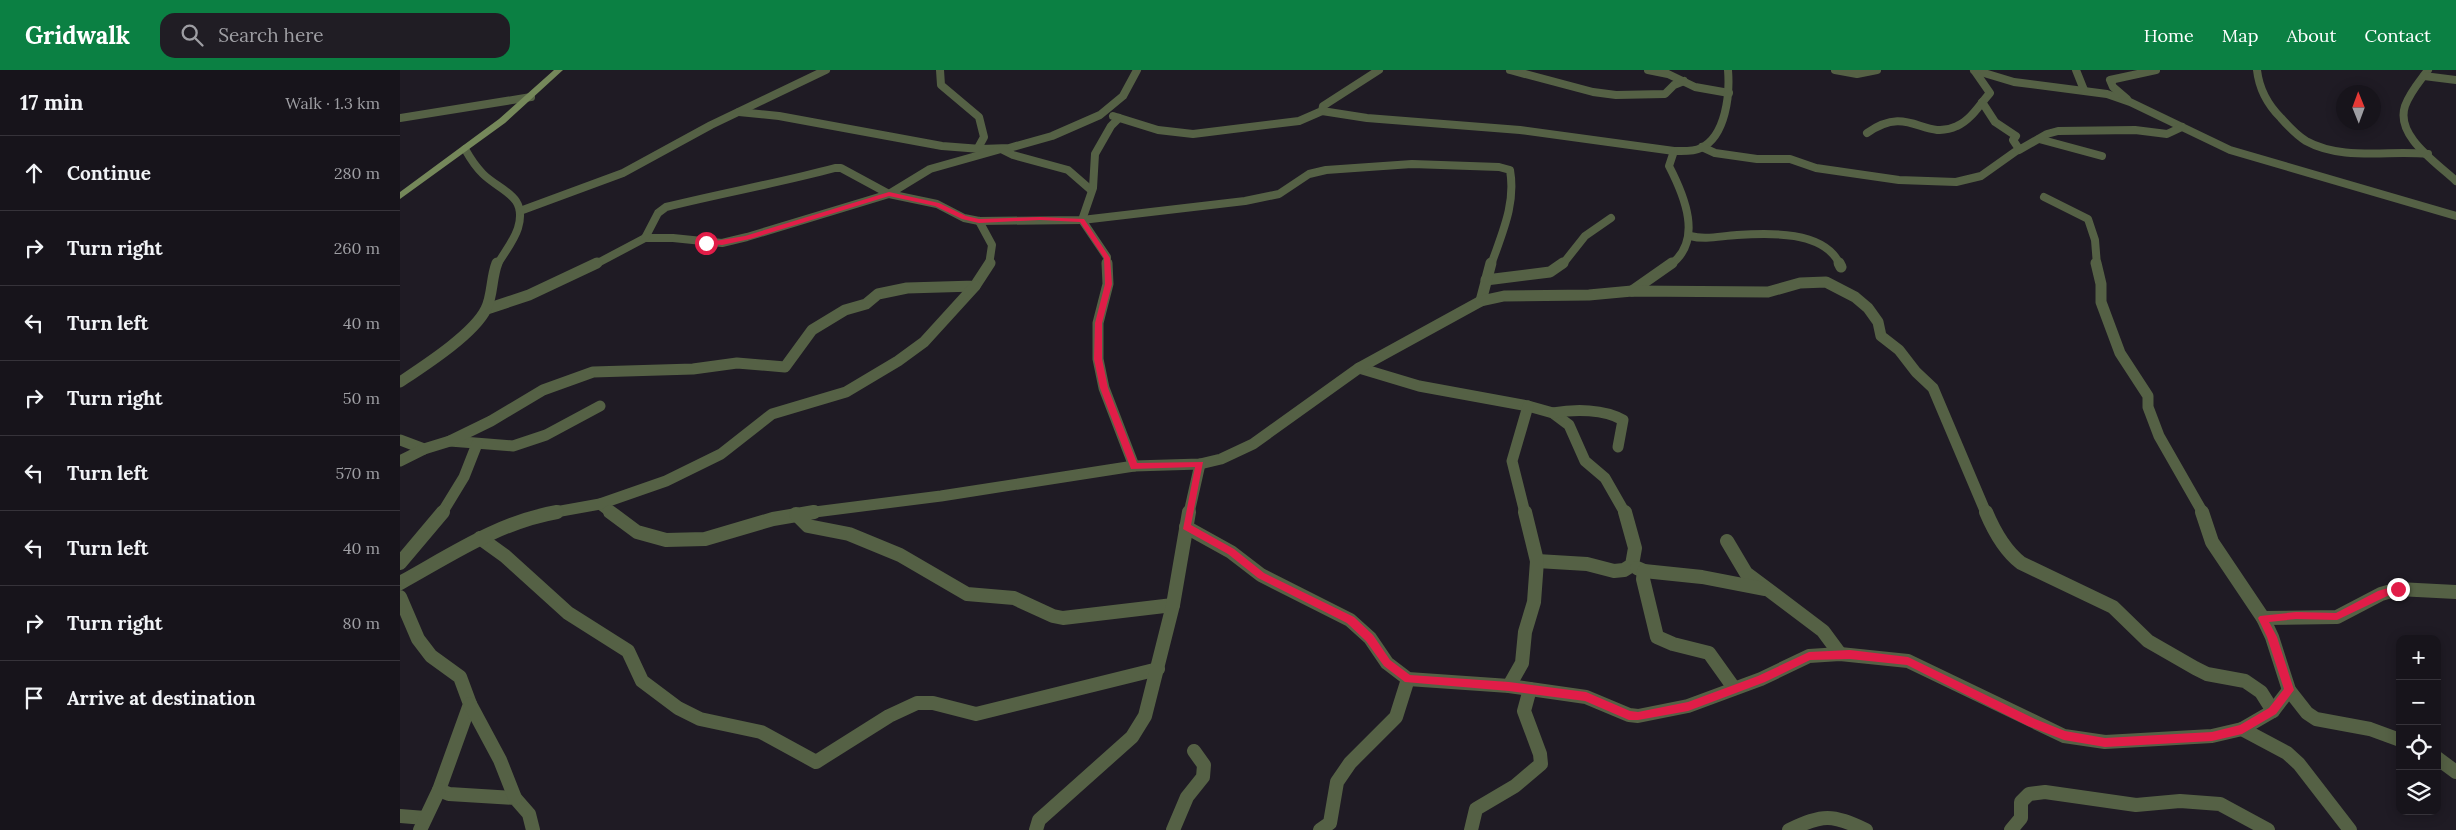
<!DOCTYPE html>
<meta charset="utf-8">
<style>
:root{--surface:#17141b;--page:#201d24;--text:#f1f3f6;--muted:#9e9ea3;--line:#36333a;--accent:#0b8043}
body{margin:0;font-family:Lora,serif;background:var(--page);color:var(--text)}
.controls{position:absolute;right:15px;bottom:15px;display:grid;overflow:hidden;border-radius:10px;box-shadow:0 2px 12px #0003}
.controls button{width:45px;height:45px;display:grid;place-items:center;padding:0;border:0;border-bottom:1px solid var(--line);background:var(--surface);color:var(--text);font:25px sans-serif}
.compass{position:absolute;left:1936px;top:15px;width:45px;height:45px;border-radius:50%;background:var(--surface);box-shadow:0 2px 12px #0003;rotate:359deg}
.stop{position:absolute;width:15px;height:15px;margin:-11px;border:4px solid #e11d48;border-radius:50%;background:#fff}
.stop.end{background:#e11d48;border-color:#fff;box-shadow:0 1px 5px #0008}
.list{margin:0;padding:0;list-style:none}
h2{display:flex;justify-content:space-between;align-items:center;height:65px;margin:0;padding:0 20px;font-size:21px}
h2 small{font-size:16px;font-weight:400;color:var(--muted)}
.list li{display:grid;grid-template-columns:32px 1fr auto;gap:15px;align-items:center;box-sizing:border-box;height:75px;padding:0 20px;border-top:1px solid var(--line)}
.list b{display:block;font-size:19px;white-space:nowrap}
.list em{font-size:16px;font-style:normal;color:var(--muted)}
.icon{flex:none;width:28px;height:28px;fill:none;stroke:currentColor;stroke-width:2;stroke-linecap:round;stroke-linejoin:round}
.map{position:relative;flex:none;width:2056px;height:760px;overflow:hidden}
header{display:flex;align-items:center;gap:30px;box-sizing:border-box;height:70px;padding:0 25px;background:var(--accent);color:#fff}
header strong{font-size:24px}
nav{display:flex;gap:28px;margin-inline-start:auto;font-size:18px}
.search{width:350px;height:45px;background:var(--page);display:flex;align-items:center;gap:12px;box-sizing:border-box;padding:0 18px;border-radius:15px;color:var(--muted);font-size:19px}
main{display:flex}
aside{flex:1;background:var(--surface)}
.map>svg:first-child{display:block}
</style>
<header>
<strong>Gridwalk</strong>
<div class="search"><svg class="icon" aria-label="search" viewBox="0 0 24 24"><circle cx="10" cy="10" r="6"/><path d="M15 15l6 6"/></svg>Search here</div>
<nav><a>Home</a><a>Map</a><a>About</a><a>Contact</a></nav>
</header>
<main>
<aside>
<h2>17 min<small>Walk · 1.3 km</small></h2>
<ul class="list">
<li><svg class="icon" aria-label="ahead" viewBox="0 0 24 24"><path d="M12 20V5M6 11l6-6 6 6"/></svg><div><b>Continue</b></div><em>280 m</em></li>
<li><svg class="icon" aria-label="right" viewBox="0 0 24 24"><path d="M7 20v-9h11M14 6l5 5-5 5"/></svg><div><b>Turn right</b></div><em>260 m</em></li>
<li><svg class="icon" aria-label="left" viewBox="0 0 24 24"><path d="M17 20v-9H6M10 6l-5 5 5 5"/></svg><div><b>Turn left</b></div><em>40 m</em></li>
<li><svg class="icon" aria-label="right" viewBox="0 0 24 24"><path d="M7 20v-9h11M14 6l5 5-5 5"/></svg><div><b>Turn right</b></div><em>50 m</em></li>
<li><svg class="icon" aria-label="left" viewBox="0 0 24 24"><path d="M17 20v-9H6M10 6l-5 5 5 5"/></svg><div><b>Turn left</b></div><em>570 m</em></li>
<li><svg class="icon" aria-label="left" viewBox="0 0 24 24"><path d="M17 20v-9H6M10 6l-5 5 5 5"/></svg><div><b>Turn left</b></div><em>40 m</em></li>
<li><svg class="icon" aria-label="right" viewBox="0 0 24 24"><path d="M7 20v-9h11M14 6l5 5-5 5"/></svg><div><b>Turn right</b></div><em>80 m</em></li>
<li><svg class="icon" aria-label="arrive" viewBox="0 0 24 24"><path d="M6 21V4h12l-3 4 3 4H6"/></svg><div><b>Arrive at destination</b></div></li>
</ul>
</aside>
<div class="map">
<svg width="2056" height="760" viewBox="0 0 2056 760">
<rect width="100%" height="100%" fill="#1f1b24"/>
<g fill="none" stroke-linecap="round" stroke-linejoin="round">
<g stroke="#556145" stroke-width="8">
<path d="M540,0l1,15 38,32 5,20 -6,11"/>
<path d="M1110,0l83,22 23,3 49,-1 9,-9 10,-4"/>
<path d="M1248,0l20,4 27,13 34,6"/>
<path d="M1435,0l22,4 20,-4"/>
<path d="M1574,0l40,12 93,12 23,8 100,48 226,66"/>
<path d="M1676,0l8,20"/>
<path d="M1857,0c2,18 11,35 24,48 7,8 15,17 25,23 36,20 83,9 122,13"/>
<path d="M2028,0c-8,11 -18,22 -23,36 -10,30 32,57 51,75"/>
<path d="M2024,6l32,4"/>
<path d="M1727,29l-14,-12 -3,-7 46,-10"/>
<path d="M922,41l45,7 153,12 154,21c9,0 19,1 27,-3 25,-12 29,-54 27,-78"/>
<path d="M339,42l40,4 163,30 39,3 28,-1 43,-12 48,-21 23,-19 14,-26"/>
<path d="M713,46l45,14 35,4 106,-13 23,-10 1,-5 56,-36"/>
<path d="M0,48l131,-21"/>
<path d="M1467,63c43,-30 56,9 90,-7 14,-6 23,-22 33,-33l-16,-23"/>
<path d="M1639,69l63,17"/>
<path d="M1302,77l13,6 42,6h33l26,9 83,12 57,2 25,-6 38,-27 -6,-9 3,-4 -21,-14 -13,-20"/>
<path d="M65,79c5,9 11,18 18,25 17,17 45,21 35,54 -4,13 -14,25 -21,37"/>
<path d="M1619,80l28,-16 11,-3 77,-1 32,4 15,-7"/>
<path d="M1644,127l44,22 7,21 2,25"/>
<path d="M120,141l103,-38 88,-48 115,-55"/>
<path d="M579,151l13,24 -3,20"/>
<path d="M1290,166c16,4 30,0 47,-1 31,-2 88,-5 103,30"/>
<path d="M245,168h28l49,5 25,-6 142,-43 41,-25 71,-20 12,6 55,15 23,20"/>
<path d="M194,195l51,-27 13,-25 8,-6c56,-14 113,-24 169,-39h6l48,26 48,10 27,14 15,3 103,-1 163,-19 34,-7 30,-20 17,-4 86,-6 87,3 11,3c6,34 -8,63 -19,95"/>
<path d="M707,195v-8l-25,-37 11,-32 2,-34 16,-28 8,-8"/>
<path d="M1162,195l23,-29 26,-18"/>
<path d="M1270,195c34,-24 14,-70 -1,-99l5,-15"/>
</g>
<g stroke="#556145" stroke-width="11">
<path d="M707,193l1,21 -10,39v36l6,29 30,78"/>
<path d="M1439,193l2,4"/>
<path d="M1696,193l5,21v18l19,51 28,43v11l11,29 44,77"/>
<path d="M1086,210l64,-8 13,-9"/>
<path d="M1232,221l40,-28"/>
<path d="M1081,231l10,-38"/>
<path d="M87,239l42,-14 68,-32"/>
<path d="M959,298l60,18 109,20 25,7 16,12 16,36 20,17 20,35"/>
<path d="M0,312c24,-16 74,-48 86,-73 7,-14 5,-31 11,-46"/>
<path d="M1153,343c22,-4 51,-4 70,7l-5,27"/>
<path d="M0,370l24,9"/>
<path d="M50,371l63,5 33,-11 54,-29"/>
<path d="M0,391l24,-12 26,-8 41,-20 52,-31 50,-18 100,-3 44,-6 48,4 27,-37 33,-20 21,-6 12,-10 29,-6 68,-2 15,-23"/>
<path d="M200,434l12,9"/>
<path d="M42,443l22,-36 13,-33"/>
<path d="M150,443l50,-9 66,-23 55,-27 51,-40 74,-22 52,-31 26,-19 51,-56"/>
<path d="M407,443l134,-17 193,-30 66,-2 21,-5 32,-15 106,-76 122,-67 23,-5 85,-1 43,-4 136,1 32,-9 26,-1 29,15 13,11 10,14 3,14 18,14 17,22 17,16 53,125"/>
<path d="M789,443l11,-49"/>
<path d="M1125,443l-13,-52 16,-55"/>
</g>
<g stroke="#556145" stroke-width="14">
<path d="M210,442l27,20 29,8 39,-1 68,-20 41,-7"/>
<path d="M1586,442c8,19 18,38 35,51l92,44 35,34 47,27 12,6 38,7 16,11 12,19"/>
<path d="M1802,442l10,30 51,76 9,19 17,53 18,23 9,6 54,10 30,11"/>
<path d="M396,444l12,12 41,8 51,21 67,39 47,4 39,18 10,2 110,-13"/>
<path d="M786,457l45,25 30,23 89,45 20,18 17,25 21,16 101,7 77,11 43,18 9,1 50,-10 73,-27 48,-23 31,-2 68,7 156,75 41,6 107,-6 30,-7 31,-18 16,-21"/>
<path d="M80,468l25,18 63,57 60,38 14,30 36,27 22,11 61,13 55,30 73,-46 28,-13h16l43,11 182,-45"/>
<path d="M1327,471l19,32 77,58 17,23"/>
<path d="M1137,491l50,3 27,7 10,-1 8,-5 3,-17 -10,-36"/>
<path d="M0,493l43,-51"/>
<path d="M1237,498l7,3 58,6 62,12"/>
<path d="M1244,501l-1,8 14,58 16,7 36,9 25,35"/>
<path d="M0,513c51,-28 99,-61 157,-71"/>
<path d="M0,527l18,42 13,17 29,21 10,27 -31,86 10,4 66,4 14,16 4,16"/>
<path d="M1863,548l74,-1 44,-23 17,-5 58,3"/>
<path d="M1109,616l13,-23 3,-31 9,-30 3,-41 -12,-49"/>
<path d="M70,634l30,56 15,38"/>
<path d="M1842,659l45,24 12,11 51,66"/>
<path d="M2037,688l19,14"/>
<path d="M0,746l25,2"/>
<path d="M20,760l19,-40"/>
<path d="M636,760l3,-10 93,-83 13,-21 28,-111 16,-93"/>
<path d="M773,760l14,-33 16,-20 1,-12 -10,-14"/>
<path d="M920,760l10,-7 7,-41 13,-19 46,-46 12,-38"/>
<path d="M1071,760l5,-21 39,-23 26,-22 -1,-10 -16,-43 6,-22"/>
<path d="M1389,760c35,-16 42,-16 77,0"/>
<path d="M1611,760l10,-12v-16l8,-8 16,-2 91,13 44,-4 40,3 48,26"/>
</g>
<path fill="#75885a" fill-rule="evenodd" d="M154,0h9l-58,53 -105,76v-7l99,-73z"/>
</g>
<path fill="#e11d48" d="M489,122l50,11 27,13 13,3 61,-2 44,2 26,39 2,26 -10,39v36l6,29 29,75 66,-1 -12,63 43,24 30,24 90,44 19,18 17,25 20,15 99,7 77,10 44,19 8,1 50,-10 70,-26 51,-24 41,-2 58,7 127,62 30,12 40,7 107,-6 28,-7 29,-17 15,-19 -17,-52 -9,-19 2,-2 36,-4 40,1 42,-22 20,-6 4,4 -65,31 -41,-1 -27,3 8,15 17,53 -18,24 -34,20 -30,7 -107,6 -41,-7 -36,-14 -121,-61 -57,-6 -40,1 -45,22 -77,29 -50,9h-9l-44,-19 -76,-10 -104,-9 -21,-16 -18,-25 -19,-18 -89,-45 -30,-24 -45,-25 12,-62 -64,2 -31,-81 -6,-29 1,-36 10,-39 -1,-26 -24,-36 -40,-2 -61,3 -17,-4 -27,-13 -46,-10 -139,43 -28,6 -19,-2 42,-7z"/>
</svg>
<div class="controls">
<button>+</button>
<button>−</button>
<button><svg class="icon" aria-label="locate" viewBox="0 0 24 24"><circle cx="12" cy="12" r="6"/><path d="M12 2v4M12 18v4M2 12h4M18 12h4"/></svg></button>
<button><svg class="icon" aria-label="layers" viewBox="0 0 24 24"><path d="M12 4l9 5-9 5-9-5zM3 14l9 5 9-5"/></svg></button>
</div>
<svg class="compass" viewBox="-18 -18 36 36"><path d="M0-13l5 13h-10z" fill="#e53935"/><path d="M0 13l5-13h-10z" fill="#9e9ea3"/></svg>
<div class="stop" style="left:306px;top:173px"></div>
<div class="stop end" style="left:1998px;top:519px"></div>
</div>
</main>
